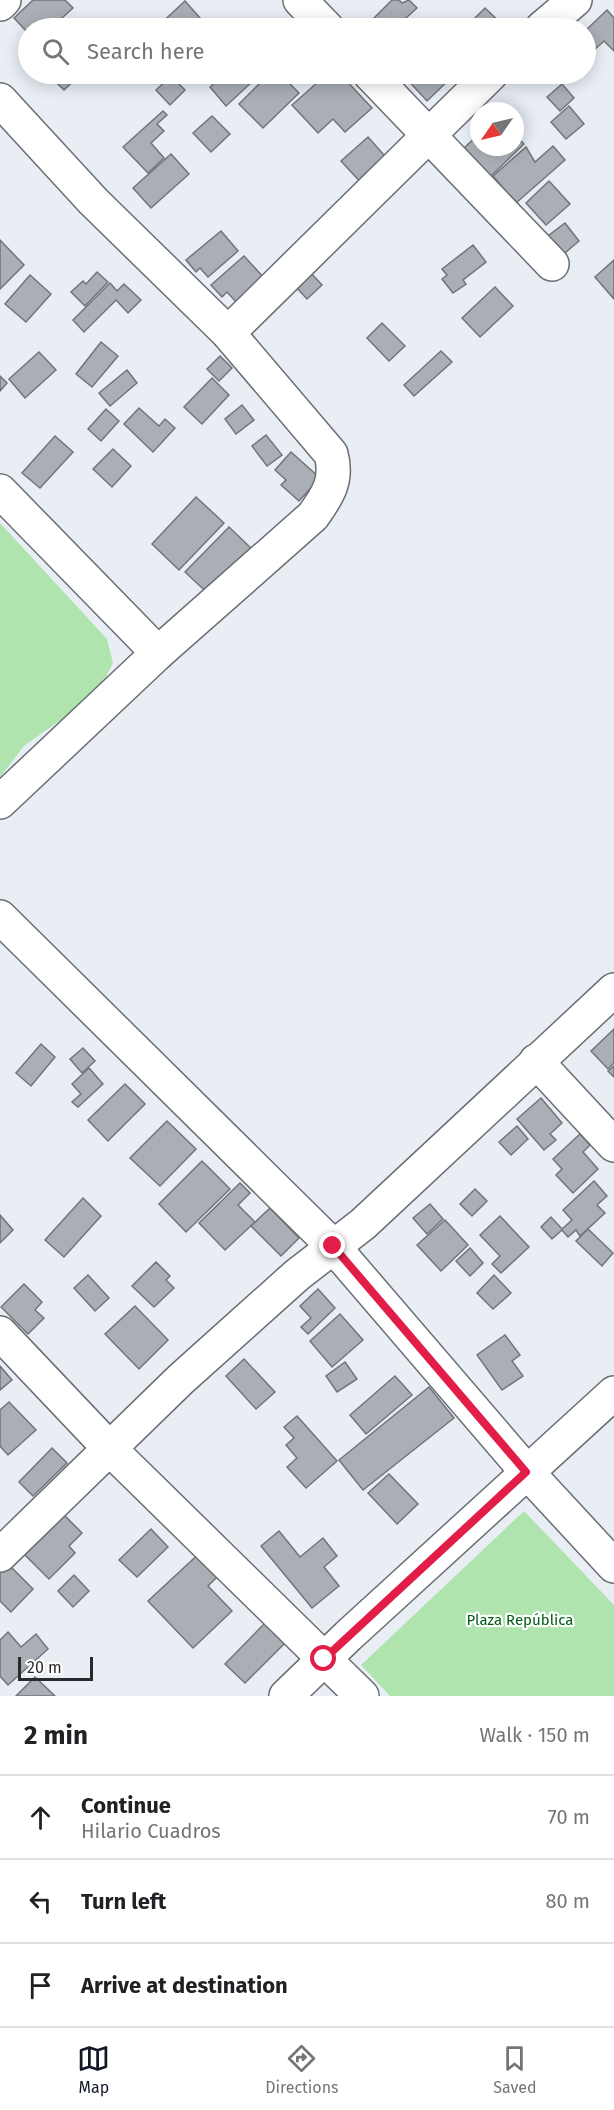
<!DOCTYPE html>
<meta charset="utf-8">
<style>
:root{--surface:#fff;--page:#f2f2f2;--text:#202124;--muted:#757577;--line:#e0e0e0;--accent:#111827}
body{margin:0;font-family:"Fira Sans",sans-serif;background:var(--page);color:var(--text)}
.compass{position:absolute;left:470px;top:102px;width:54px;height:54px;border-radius:50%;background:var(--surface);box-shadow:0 3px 15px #0003;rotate:236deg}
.scale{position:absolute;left:18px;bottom:15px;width:75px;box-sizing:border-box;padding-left:6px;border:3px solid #282a2d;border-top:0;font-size:16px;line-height:21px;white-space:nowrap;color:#282a2d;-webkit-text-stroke:4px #fff;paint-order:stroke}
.stop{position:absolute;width:18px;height:18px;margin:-14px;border:4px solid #e11d48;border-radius:50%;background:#fff}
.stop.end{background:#e11d48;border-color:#fff;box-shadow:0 2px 6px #0008}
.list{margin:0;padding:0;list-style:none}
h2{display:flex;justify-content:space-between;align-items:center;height:78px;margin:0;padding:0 24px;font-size:26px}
h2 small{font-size:20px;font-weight:400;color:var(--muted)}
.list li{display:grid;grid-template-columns:39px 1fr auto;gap:18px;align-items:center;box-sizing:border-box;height:84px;padding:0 24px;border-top:2px solid var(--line)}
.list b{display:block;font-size:22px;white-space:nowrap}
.list p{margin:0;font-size:20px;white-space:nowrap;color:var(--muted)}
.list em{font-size:20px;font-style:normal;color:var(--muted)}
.icon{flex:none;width:33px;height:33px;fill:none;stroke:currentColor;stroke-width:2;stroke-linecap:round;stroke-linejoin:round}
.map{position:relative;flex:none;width:614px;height:1696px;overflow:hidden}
.search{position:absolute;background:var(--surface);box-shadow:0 3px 15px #0003;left:18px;right:18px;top:18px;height:66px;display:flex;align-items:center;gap:15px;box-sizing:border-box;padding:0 21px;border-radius:33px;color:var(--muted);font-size:22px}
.sheet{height:330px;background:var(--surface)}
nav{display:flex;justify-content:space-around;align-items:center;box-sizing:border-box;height:84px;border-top:2px solid var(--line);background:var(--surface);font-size:16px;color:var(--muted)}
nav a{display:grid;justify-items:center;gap:3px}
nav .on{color:var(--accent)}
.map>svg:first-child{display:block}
</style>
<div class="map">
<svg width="614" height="1696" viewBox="0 0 614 1696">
<rect width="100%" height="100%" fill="#e9eef5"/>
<g fill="#afe4af">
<path d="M0,523l107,116 6,24 -16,31 -73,52 -24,31z"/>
<path d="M524,1511l90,94v91h-224l-29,-31z"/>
</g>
<g fill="#aaafb5" stroke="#71757b" stroke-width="1.5">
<path d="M33,0h32l8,8 -22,20h-7l-6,-6 -11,10 -13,-14z"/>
<path d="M392,0h7l3,3 7,-3 8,8 -22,20h-31z"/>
<path d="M185,1l15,17 -11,10h-33z"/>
<path d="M485,8l21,20h-41z"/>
<path d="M607,10l7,8v33l-10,-10 -11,10 -7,-8v-13z"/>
<path d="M404,21l7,7h-15z"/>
<path d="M48,74h33l-17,16z"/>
<path d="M225,74h30l-6,4 3,4 -26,24 -16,-19z"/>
<path d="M269,74h11l19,19 -36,35 -24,-24z"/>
<path d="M327,74h13l32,34 -27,24 -12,-13 -15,14 -26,-28z"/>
<path d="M409,74h46l-28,27 -22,-24z"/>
<path d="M171,76l14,14 -15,15 -14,-15z"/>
<path d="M562,84l12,14 -14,13 -13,-14z"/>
<path d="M569,106l15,18 -18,15 -15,-17z"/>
<path d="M163,111l4,4 -10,9 7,7 -13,12 13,15 -16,15 -25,-26z"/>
<path d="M212,116l18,18 -19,18 -18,-19z"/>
<path d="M479,134v13h36v-12l9,9 -33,32 -27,-28z"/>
<path d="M368,137l23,26 -26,24 -24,-26z"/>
<path d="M553,146l12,14 -49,43 -23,-27 33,-29 9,15z"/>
<path d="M171,154l18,20 -38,34 -18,-20z"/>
<path d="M549,181l21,23 -24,21 -20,-22z"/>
<path d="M565,223l14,18 -20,17 -15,-19z"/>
<path d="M221,231l17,20 -30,26 -8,-9 -4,4 -10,-12z"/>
<path d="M0,240l24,25 -24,24z"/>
<path d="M473,245l13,17 -23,18 3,4 -13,9 -11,-14 5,-4 -5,-6z"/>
<path d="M244,256l21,23 -28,24 -10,-11 -5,5 -11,-12z"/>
<path d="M614,260v39l-19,-22z"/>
<path d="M97,272l11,10 -23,24 -14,-14 12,-11 3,3z"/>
<path d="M310,272l12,13 -15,14 -12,-13z"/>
<path d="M30,275l21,19 -25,28 -21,-18z"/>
<path d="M110,283l7,8 7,-7 17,16 -13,13 -12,-13 -32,32 -11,-12z"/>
<path d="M495,287l18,19 -33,31 -18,-19z"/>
<path d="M382,323l23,23 -16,15 -22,-23z"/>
<path d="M101,342l17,14 -26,31 -16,-13z"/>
<path d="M441,351l11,11 -38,34 -10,-11z"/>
<path d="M39,352l17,18 -31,28 -16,-19z"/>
<path d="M220,356l12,12 -13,13 -12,-12z"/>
<path d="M127,370l10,13 -27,23 -11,-13z"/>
<path d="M0,376l7,7 -7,8z"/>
<path d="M212,378l17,17 -27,29 -18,-17z"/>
<path d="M242,405l12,15 -18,14 -11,-15z"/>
<path d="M139,408l20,18 6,-7 10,9 -22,24 -29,-28z"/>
<path d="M106,409l13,12 -18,20 -13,-12z"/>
<path d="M266,435l16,20 -15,11 -15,-20z"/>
<path d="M55,436l18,16 -33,36 -18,-15z"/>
<path d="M113,449l18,17 -19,21 -19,-18z"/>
<path d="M291,452l29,26 -21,23 -18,-16 5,-5 -11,-10z"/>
<path d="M196,497l28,26 -45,47 -27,-26z"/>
<path d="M229,527l28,27 -43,45 -29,-27z"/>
<path d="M614,1029v34l-6,6 -17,-18z"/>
<path d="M41,1044l14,13 -24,29 -15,-13z"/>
<path d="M83,1048l12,13 -13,12 -12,-14z"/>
<path d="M614,1066v11l-6,-6z"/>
<path d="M89,1068l14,16 -25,23 -6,-5 9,-8 -9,-10z"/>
<path d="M125,1084l20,20 -37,37 -20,-21z"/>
<path d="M541,1098l21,25 -12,11 6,6 -12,10 -27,-31z"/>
<path d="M167,1121l29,28 -36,37 -30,-28z"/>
<path d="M517,1126l11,13 -17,16 -12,-13z"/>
<path d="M580,1134l10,11 -7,7 15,17 -25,24 -17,-18 6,-6 -9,-10z"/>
<path d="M202,1161l28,28 -44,43 -27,-28z"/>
<path d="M594,1181l13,15 -10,9 8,8 -25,23 -4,-6 -8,7 -6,-7 -10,9 -11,-12 10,-10 11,12 10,-9 -9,-10z"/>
<path d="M240,1183l10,10 -12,12 17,17 -30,28 -26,-27z"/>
<path d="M475,1189l12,12 -15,15 -12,-12z"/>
<path d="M83,1198l18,18 -37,41 -19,-17z"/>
<path d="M430,1204l13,15 -16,15 -14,-16z"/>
<path d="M270,1208l29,30 -18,18 -30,-30z"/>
<path d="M0,1215l13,15 -13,13z"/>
<path d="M500,1216l29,31 -28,26 -9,-9 8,-8 -20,-21z"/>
<path d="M445,1220l23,25 -27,26 -24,-26z"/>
<path d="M588,1229l25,24 -11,13 -26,-25z"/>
<path d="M470,1248l13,15 -13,13 -14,-15z"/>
<path d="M156,1262l14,14 -4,4 8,8 -20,19 -22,-21z"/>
<path d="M88,1275l21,23 -14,13 -21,-23z"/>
<path d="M494,1275l17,18 -18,16 -16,-16z"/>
<path d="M24,1284l18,18 -7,8 9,8 -16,16 -27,-27z"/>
<path d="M318,1289l17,19 -27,26 -7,-7 10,-9 -11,-12z"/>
<path d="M135,1306l33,34 -29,29 -34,-35z"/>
<path d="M340,1314l23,26 -31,27 -22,-26z"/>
<path d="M505,1335l15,20 -8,6 11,15 -21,14 -25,-35z"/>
<path d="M244,1359l31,33 -19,17 -30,-33z"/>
<path d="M345,1362l12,17 -20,13 -11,-16z"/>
<path d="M0,1366l12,14 -12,10z"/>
<path d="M395,1376l17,19 -46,39 -16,-19z"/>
<path d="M429,1387l25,31 -91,72 -24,-30z"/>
<path d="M9,1402l27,28 -28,25 -8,-9v-36z"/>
<path d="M297,1416l40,45 -31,27 -19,-21 10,-9 -11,-13 8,-7 -10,-11z"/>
<path d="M52,1448l15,15 -34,33 -14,-14z"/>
<path d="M389,1474l29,30 -21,20 -29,-31z"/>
<path d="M59,1510l23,23 -13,13 6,7 -26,26 -30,-30z"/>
<path d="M151,1529l17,18 -31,30 -18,-17z"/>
<path d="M279,1531l21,26 23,-19 14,18 -13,11 15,19 -27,22 -51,-62z"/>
<path d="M204,1549l20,21 -16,16 24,25 -39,37 -45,-47z"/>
<path d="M6,1562l27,27 -22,23 -11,-11v-33z"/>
<path d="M74,1575l15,16 -16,16 -15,-16z"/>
<path d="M266,1622l20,20 -41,41 -20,-19z"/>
<path d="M8,1632l13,15 15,-13 12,15 -40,36 -8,-9v-36z"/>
<path d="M35,1677l20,19h-39z"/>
</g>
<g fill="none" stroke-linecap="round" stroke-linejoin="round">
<defs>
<g id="minor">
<path d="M300,0l27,28"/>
<path d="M0,4l4,-4"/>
<path d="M542,28l33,-28"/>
<path d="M370,74l182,190"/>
<path d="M0,100l93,101 135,132 103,121c7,26 -3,41 -18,62l-155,137 -158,149"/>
<path d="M228,333l263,-259"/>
<path d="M0,491l158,162"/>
<path d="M0,917l333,329 194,226 87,94"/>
<path d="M536,1061l78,84"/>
<path d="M0,1333l110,116 252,247"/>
<path d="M0,1555l181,-176 116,-104 66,-51 251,-234"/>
<path d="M286,1696l62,-60 266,-243"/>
</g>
</defs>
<use href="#minor" stroke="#6a6e74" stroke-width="36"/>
<use href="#minor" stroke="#fff" stroke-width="33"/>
</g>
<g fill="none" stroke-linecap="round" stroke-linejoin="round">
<path stroke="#e11d48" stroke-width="8" d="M324,1659l202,-187 -193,-226"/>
</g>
<g text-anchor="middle" stroke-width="4.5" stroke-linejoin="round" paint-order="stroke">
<g font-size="15" fill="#025c15" stroke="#fff">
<text x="520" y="1625">Plaza República</text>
</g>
</g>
</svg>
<svg class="compass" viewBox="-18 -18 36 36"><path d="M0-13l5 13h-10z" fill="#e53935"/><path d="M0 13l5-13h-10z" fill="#757577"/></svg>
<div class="scale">20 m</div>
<div class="stop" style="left:324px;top:1659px"></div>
<div class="stop end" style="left:333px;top:1246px"></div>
<div class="search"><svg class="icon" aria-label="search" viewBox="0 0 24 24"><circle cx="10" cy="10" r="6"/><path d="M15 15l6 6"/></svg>Search here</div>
</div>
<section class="sheet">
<h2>2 min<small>Walk · 150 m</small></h2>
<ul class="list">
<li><svg class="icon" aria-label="ahead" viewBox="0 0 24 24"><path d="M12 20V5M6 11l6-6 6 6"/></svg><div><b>Continue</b><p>Hilario Cuadros</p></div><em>70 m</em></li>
<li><svg class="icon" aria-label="left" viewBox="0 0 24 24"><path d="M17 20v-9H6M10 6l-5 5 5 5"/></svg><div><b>Turn left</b></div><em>80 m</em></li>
<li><svg class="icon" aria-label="arrive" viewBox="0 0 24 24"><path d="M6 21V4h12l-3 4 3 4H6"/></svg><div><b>Arrive at destination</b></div></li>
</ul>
</section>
<nav>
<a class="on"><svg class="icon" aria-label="map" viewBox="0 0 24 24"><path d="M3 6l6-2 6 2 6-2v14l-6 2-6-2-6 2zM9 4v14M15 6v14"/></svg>Map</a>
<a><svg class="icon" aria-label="directions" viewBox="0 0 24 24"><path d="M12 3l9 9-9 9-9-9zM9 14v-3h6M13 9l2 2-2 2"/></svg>Directions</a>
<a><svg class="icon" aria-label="saved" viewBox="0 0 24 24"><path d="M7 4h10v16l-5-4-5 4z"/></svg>Saved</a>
</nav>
